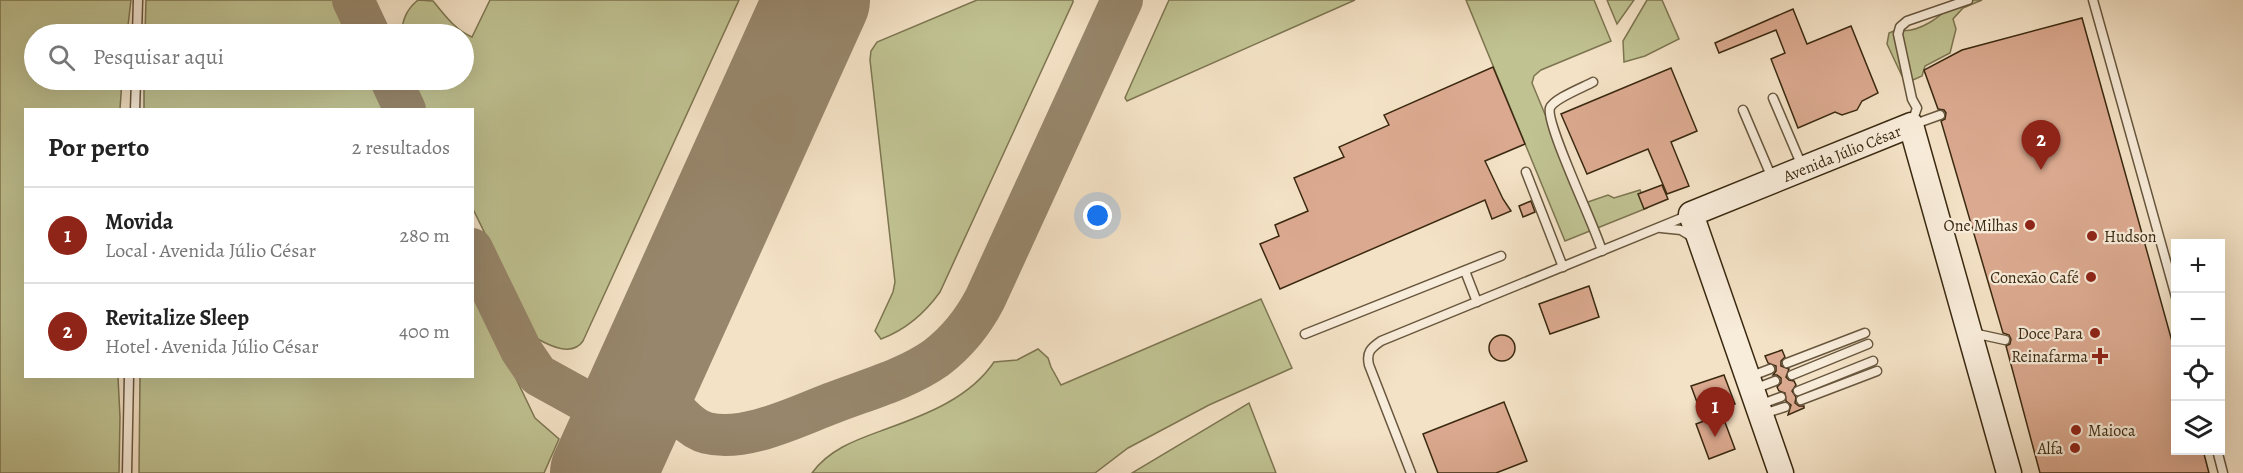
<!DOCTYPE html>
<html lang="pt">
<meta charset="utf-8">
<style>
:root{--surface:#fff;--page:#f2f2f2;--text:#222;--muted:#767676;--line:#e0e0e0;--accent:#8f2418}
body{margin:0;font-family:Alegreya,serif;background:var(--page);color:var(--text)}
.controls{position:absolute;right:18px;bottom:18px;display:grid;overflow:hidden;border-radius:0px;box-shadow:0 6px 24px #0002}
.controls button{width:54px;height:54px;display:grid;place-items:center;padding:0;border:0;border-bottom:2px solid var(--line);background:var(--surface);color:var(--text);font:30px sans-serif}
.you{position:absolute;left:1098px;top:216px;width:21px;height:21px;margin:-15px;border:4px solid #fff;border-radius:50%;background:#1a73e8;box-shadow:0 0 0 9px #1a73e833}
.badge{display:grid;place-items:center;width:39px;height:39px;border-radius:50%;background:var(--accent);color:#fff;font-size:20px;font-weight:700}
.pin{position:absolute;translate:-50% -50px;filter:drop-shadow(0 2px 3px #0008)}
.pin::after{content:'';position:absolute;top:32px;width:21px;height:18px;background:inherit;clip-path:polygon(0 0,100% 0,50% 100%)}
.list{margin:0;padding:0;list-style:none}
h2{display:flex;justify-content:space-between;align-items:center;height:78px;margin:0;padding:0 24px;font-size:26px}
h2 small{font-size:20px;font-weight:400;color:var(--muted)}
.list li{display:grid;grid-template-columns:39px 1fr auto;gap:18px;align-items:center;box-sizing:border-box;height:96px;padding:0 24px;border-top:2px solid var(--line)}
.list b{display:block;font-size:22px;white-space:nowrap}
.list p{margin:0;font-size:20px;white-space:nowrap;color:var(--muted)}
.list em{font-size:20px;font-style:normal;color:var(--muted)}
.icon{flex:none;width:33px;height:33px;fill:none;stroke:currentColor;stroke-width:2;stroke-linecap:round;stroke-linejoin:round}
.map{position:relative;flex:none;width:2243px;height:473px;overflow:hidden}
.search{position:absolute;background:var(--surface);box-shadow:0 6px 24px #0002;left:24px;top:24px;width:450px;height:66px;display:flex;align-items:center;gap:15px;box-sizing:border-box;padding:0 21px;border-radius:33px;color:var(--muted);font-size:22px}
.panel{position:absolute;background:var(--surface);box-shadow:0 6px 24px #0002;left:24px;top:108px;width:450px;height:270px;border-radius:0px}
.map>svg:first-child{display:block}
</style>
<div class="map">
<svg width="2243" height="473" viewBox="0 0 2243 473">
<rect width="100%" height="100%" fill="#f4e2c6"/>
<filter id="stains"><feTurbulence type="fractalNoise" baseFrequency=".00333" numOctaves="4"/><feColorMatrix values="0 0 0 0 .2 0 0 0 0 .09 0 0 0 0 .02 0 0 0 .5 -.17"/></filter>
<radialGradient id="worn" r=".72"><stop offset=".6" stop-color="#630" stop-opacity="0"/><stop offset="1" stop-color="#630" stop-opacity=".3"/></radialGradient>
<g fill="#c0c292" stroke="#7d7651" stroke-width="1.5">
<path d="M0,0h131l-4,34h-93v46h88l-2,29 -94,1v266l92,1 2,40 -1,56h-119z"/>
<path d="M146,0h189l17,34h-207z"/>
<path d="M418,0l15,1c12,14 21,28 39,36l18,-37h249l-156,341c-11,16 -33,5 -47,-3l-63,-129 -1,-99 -48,-1 -14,-29h54v-46h-63c2,-15 5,-24 17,-34z"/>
<path d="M977,0h96v2l-133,290c-15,21 -35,38 -59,47l-6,-8 18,-39 2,-10 -25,-222 1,-9 6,-9z"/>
<path d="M1169,0h186l-228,101 -2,-3 3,-7z"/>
<path d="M1466,0h128l17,41 -70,29 -7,6 -2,7 44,106 9,14 23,-8 6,3 26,-8 7,18 -82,33z"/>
<path d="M1607,0h27l-17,24z"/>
<path d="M1647,0h15l17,39 -34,17 -21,6 -1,-21z"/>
<path d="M1958,0h24l-19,8 -10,11 3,10 -6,24 -25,13 -3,10 -9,4 -11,-4 -15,-32 2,-11 7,-3c23,5 46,-15 62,-30z"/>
<path d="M144,80h229l14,29h-243z"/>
<path d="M473,289l62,129 24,21 -15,34h-405l1,-96 332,-1z"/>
<path d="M1261,299l31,69 -83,37 -81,43 -33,25h-283c18,-25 47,-34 74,-44 39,-14 84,-31 108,-67l23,-2 21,-11 10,9 3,9 10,18z"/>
<path d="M1249,403l27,70h-144z"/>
</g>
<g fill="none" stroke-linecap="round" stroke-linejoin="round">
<g stroke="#97866b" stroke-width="42">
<path d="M353,0l16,34"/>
<path d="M391,80l14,30"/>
<path d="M472,249l49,101 17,25 87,48"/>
<path d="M665,335c-5,28 -8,60 16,81 7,7 17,15 26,17 39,10 92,-18 128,-31 34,-13 71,-23 101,-44 21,-16 37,-36 49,-59l137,-299"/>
</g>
<path stroke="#97866b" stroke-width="106" d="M603,473l214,-473"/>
</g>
<g fill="#dba98f" stroke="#3a2910" stroke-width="1.5">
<path d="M1793,9l14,35 44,-18 27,67 -16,8 -5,9 -15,5 -7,-3 -37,16 -27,-69 14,-6 -9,-23 -57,23 -4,-10z"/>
<path d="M2082,18l93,334v98h28l6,23h-169l-34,-127 4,-2 1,-5 -2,-4 -6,-2 -62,-212 4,-2 1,-6 -2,-3 -6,-1 -14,-39 38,-20z"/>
<path d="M1493,67l32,77 -40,17 18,38 8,12 -19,8 -7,-19 -205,89 -20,-45 19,-8 -4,-11 33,-14 -14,-33 50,-21 -5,-10 50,-22 -5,-10z"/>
<path d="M1671,68l26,63 -26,11 18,44 -22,8 -19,-45 -61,25 -26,-60z"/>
<path d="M1662,185l6,14 -24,10 -6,-15z"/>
<path d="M1531,201l4,11 -12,5 -4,-11z"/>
<path d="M1589,286l10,31 -49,17 -11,-30z"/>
<circle cx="1502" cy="348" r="13"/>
<path d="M1782,350l3,7 -4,4v5l8,3 -3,8 3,3 5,1 2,4 -4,6 4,6 -1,6 4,3h5v2l-16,7 3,-10 -5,-4 -1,-8 -6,-2 -2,-4 4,-4v-5l-4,-3h-4l3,-4v-5l-8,-3 -3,-7z"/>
<path d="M1724,375l11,29 -15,5 15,40 -26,10 -13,-35 8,-3 -13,-35z"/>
<path d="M1504,402l23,59 -31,12h-58l-15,-39z"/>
</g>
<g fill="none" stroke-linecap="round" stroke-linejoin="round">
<defs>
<g id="lane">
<path d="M2093,0l83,297"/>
<path d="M137,34l1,-34"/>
<path d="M1593,82c-9,5 -40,17 -43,26 -5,15 45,118 52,143"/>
<path d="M1773,98l29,68"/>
<path d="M135,110l1,-30"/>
<path d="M1743,110l29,68"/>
<path d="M1911,125l6,-17 -5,-9 -14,-65 2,-7 7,-6 61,-21"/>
<path d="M1912,125l28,-10"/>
<path d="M1526,172l37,95"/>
<path d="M1661,228l20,2 13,8"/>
<path d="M1465,271l12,31"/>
<path d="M1973,333l32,7"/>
<path d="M1305,334l196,-78"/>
<path d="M1787,363l78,-30"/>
<path d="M1792,375l76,-31"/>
<path d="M1749,377l21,-8"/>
<path d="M1754,389l21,-8"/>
<path d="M1798,391l75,-30"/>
<path d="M1801,400l76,-29"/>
<path d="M1759,405l22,-8"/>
<path d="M1763,414l22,-7"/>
<path d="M2217,450l6,23"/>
<path d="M127,473l2,-97"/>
<path d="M1411,473l-42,-108c-3,-13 2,-17 12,-24l308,-126"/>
</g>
<path id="secondary" d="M1781,473l-90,-259 220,-89 98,348"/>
</defs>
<use href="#lane" stroke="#68573e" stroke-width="11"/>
<use href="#secondary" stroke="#3a2910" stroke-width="27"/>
<use href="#lane" stroke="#f8ecda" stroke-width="8"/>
<use href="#secondary" stroke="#f8ecda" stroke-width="24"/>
</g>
<g fill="#8f2418" stroke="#f8ecda" stroke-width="2">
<circle cx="2030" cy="225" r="6"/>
<circle cx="2092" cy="236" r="6"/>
<circle cx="2091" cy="277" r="6"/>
<circle cx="2095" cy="333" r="6"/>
<path d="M2097 347h6v6h6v6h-6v6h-6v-6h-6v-6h6z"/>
<circle cx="2076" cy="430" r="6"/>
<circle cx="2075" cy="448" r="6"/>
</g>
<g text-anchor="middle" stroke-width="4.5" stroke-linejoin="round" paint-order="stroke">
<g font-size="16" fill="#3a2910" stroke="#f8ecda">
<text transform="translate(1842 153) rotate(-22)" y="6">Avenida Júlio César</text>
</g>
<g font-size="16" fill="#3a2910" stroke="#f8ecda" text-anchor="end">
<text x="2018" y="231">One Milhas</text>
<text x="2104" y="242" text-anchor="start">Hudson</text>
<text x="2079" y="283">Conexão Café</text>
<text x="2083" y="339">Doce Para</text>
<text x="2088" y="362">Reinafarma</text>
<text x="2088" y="436" text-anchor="start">Maioca</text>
<text x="2063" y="454">Alfa</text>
</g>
</g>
<rect width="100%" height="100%" filter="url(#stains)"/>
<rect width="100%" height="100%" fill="url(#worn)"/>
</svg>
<div class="controls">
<button>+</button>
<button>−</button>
<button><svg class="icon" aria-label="locate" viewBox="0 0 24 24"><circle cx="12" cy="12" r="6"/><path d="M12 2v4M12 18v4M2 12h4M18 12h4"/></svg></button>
<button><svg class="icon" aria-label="layers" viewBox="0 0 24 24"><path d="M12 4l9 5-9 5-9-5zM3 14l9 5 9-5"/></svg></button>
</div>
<div class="you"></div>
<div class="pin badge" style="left:1715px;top:437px">1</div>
<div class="pin badge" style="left:2041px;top:170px">2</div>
<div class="search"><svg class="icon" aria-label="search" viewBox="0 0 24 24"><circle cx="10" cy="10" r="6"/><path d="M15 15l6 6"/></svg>Pesquisar aqui</div>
<section class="panel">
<h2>Por perto<small>2 resultados</small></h2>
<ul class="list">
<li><span class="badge">1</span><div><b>Movida</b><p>Local · Avenida Júlio César</p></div><em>280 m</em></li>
<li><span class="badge">2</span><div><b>Revitalize Sleep</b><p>Hotel · Avenida Júlio César</p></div><em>400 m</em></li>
</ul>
</section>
</div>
